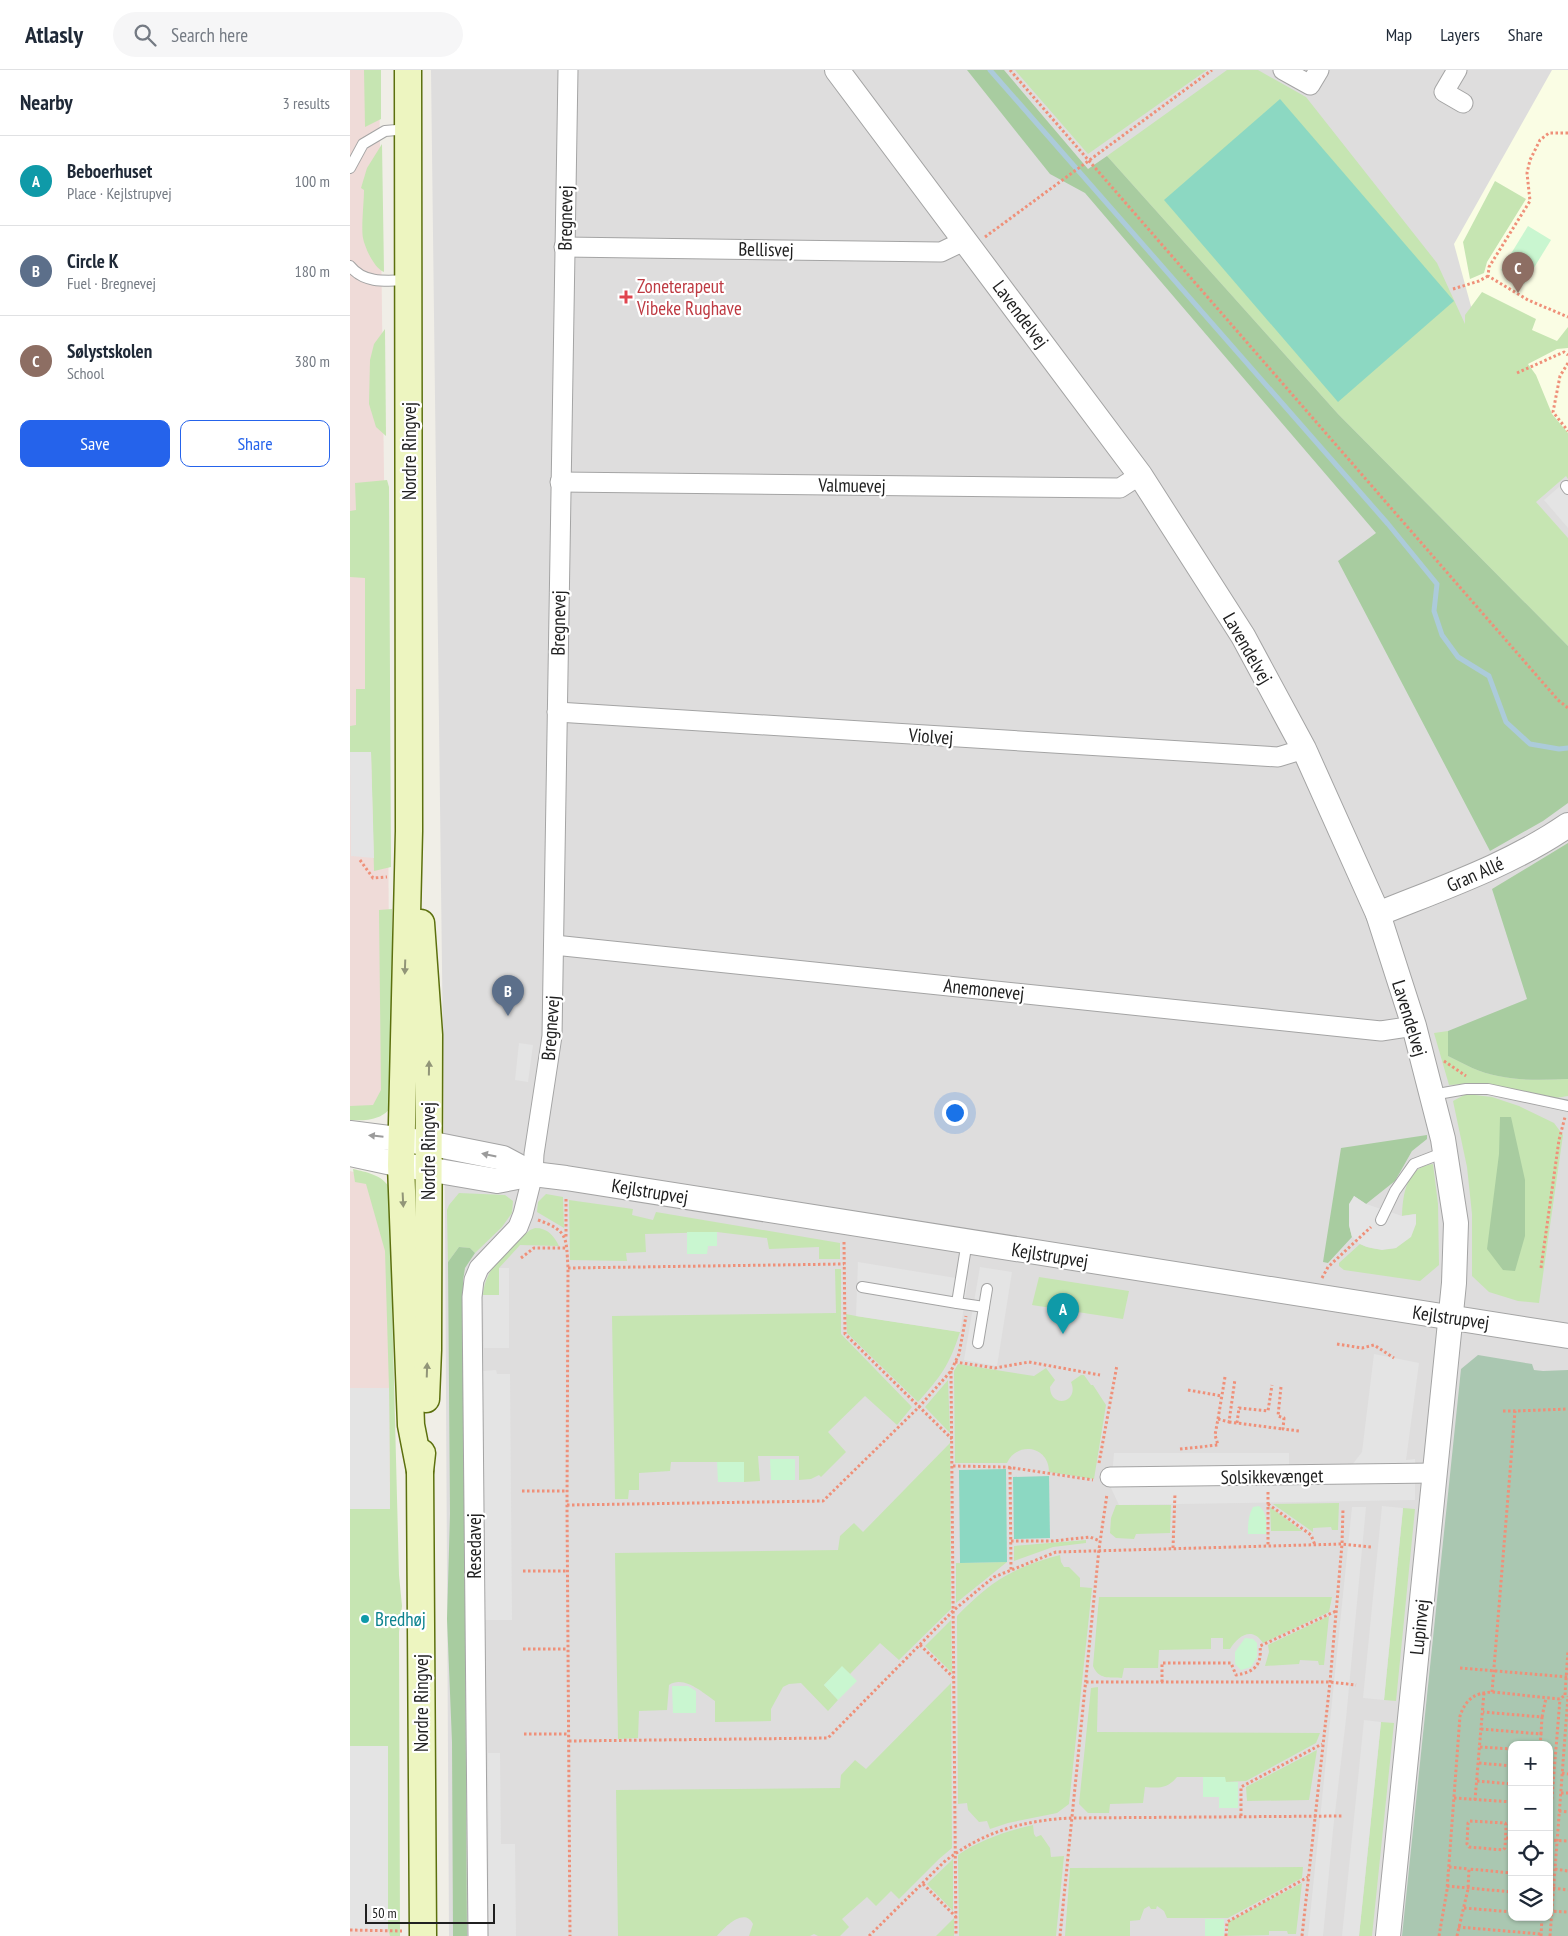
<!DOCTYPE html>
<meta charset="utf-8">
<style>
:root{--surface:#fff;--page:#f6f6f7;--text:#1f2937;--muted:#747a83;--line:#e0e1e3;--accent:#2563eb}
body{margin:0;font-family:"PT Sans Narrow",sans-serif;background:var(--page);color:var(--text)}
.controls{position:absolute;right:15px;bottom:15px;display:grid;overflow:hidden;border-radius:10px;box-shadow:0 1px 4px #0004}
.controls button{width:45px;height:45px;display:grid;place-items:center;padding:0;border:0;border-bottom:1px solid var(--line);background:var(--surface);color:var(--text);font:25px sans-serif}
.scale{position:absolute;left:15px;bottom:12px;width:130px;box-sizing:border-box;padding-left:5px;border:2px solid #202020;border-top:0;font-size:14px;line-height:18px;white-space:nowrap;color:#202020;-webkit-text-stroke:4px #fff;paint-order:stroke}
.you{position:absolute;left:604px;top:1042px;width:18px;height:18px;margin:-12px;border:4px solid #fff;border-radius:50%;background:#1a73e8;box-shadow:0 0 0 8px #1a73e833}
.badge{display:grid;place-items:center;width:32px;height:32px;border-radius:50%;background:var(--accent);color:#fff;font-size:16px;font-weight:700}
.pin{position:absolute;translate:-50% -41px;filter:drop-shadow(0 1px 2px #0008)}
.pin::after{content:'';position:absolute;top:26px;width:18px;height:15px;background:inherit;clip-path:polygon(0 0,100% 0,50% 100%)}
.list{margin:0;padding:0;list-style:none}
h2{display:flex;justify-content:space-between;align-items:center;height:65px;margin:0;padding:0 20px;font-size:21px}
h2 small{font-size:16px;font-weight:400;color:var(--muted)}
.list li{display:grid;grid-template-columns:32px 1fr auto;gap:15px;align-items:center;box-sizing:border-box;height:90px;padding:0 20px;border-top:1px solid var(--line)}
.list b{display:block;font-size:19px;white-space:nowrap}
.list p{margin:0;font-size:16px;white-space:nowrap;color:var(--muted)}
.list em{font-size:16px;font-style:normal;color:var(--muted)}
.actions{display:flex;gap:10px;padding:15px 20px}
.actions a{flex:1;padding:11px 0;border:1px solid var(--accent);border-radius:10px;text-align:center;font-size:18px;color:var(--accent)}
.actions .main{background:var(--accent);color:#fff}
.icon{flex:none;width:28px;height:28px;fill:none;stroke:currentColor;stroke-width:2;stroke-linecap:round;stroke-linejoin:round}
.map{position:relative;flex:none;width:1218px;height:1866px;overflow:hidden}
header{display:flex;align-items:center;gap:30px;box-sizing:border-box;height:70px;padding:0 25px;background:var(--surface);border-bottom:1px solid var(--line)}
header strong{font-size:24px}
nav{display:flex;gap:28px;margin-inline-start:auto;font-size:18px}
.search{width:350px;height:45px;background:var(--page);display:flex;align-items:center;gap:12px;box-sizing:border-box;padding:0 18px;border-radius:28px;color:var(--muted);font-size:19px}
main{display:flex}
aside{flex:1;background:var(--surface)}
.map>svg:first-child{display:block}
</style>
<header>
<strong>Atlasly</strong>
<div class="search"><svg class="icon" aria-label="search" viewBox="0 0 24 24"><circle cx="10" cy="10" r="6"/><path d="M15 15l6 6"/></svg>Search here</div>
<nav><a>Map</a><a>Layers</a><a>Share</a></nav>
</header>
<main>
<aside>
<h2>Nearby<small>3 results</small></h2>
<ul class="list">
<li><span class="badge" style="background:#0f9aa8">A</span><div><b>Beboerhuset</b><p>Place · Kejlstrupvej</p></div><em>100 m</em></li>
<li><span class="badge" style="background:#5c6f8a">B</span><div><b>Circle K</b><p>Fuel · Bregnevej</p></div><em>180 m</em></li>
<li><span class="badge" style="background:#8d6e63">C</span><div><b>Sølystskolen</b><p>School</p></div><em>380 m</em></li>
</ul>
<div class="actions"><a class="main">Save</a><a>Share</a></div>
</aside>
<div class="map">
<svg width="1218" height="1866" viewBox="0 0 1218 1866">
<rect width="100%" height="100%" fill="#f0eee7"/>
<path fill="#dedddd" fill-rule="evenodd" d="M81,0h1137v1866h-1119l-4,-724zM1162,1675h37v172h-37z"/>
<g fill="#efdbd8">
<path d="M0,0h29l9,727 2,305 -40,14z"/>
<path d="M0,1101l27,8 10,8 12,749h-49z"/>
</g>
<path fill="#fafde4" d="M1202,0h16v376l-87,-103 -27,-99z"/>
<g fill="#c6e5b2">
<path d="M14,0h17v49l-16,8z"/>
<path d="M665,0h192l-119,84z"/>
<path d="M877,0h31l48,27 131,166 28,61v-9l17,-23 54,27 -4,11 25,11 11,-14v21l-11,1 -29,15 8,11 16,39 16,19v46l-2,-3 -30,26 32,36v108l-230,-232 -231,-258z"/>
<path d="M32,74l2,128c-10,-4 -19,-24 -21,-34 -2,-10 1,-36 1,-48l-3,-2 6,-20z"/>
<path d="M1145,111l31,18 -39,63 -3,11 -14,6 -7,-37z"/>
<path d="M35,259l1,107 -10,-9 -7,-23 1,-44 4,-16z"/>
<path d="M37,410l2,7 2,380 -17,4 -3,-119h-21v-26l6,-1v-36h9v-111l-15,-1v-66l6,-1 -1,-27z"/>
<path d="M42,839v196c-8,15 -26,16 -42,15v-14l23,-1 8,-15 -2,-180z"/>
<path d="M1098,961v25c16,8 32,17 50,20 23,5 47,4 70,3v17l-18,3 -84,-15 -17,1 -15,-52z"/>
<path d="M1116,1024l26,3 27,9 35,17 9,12 -24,168 -21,-2 -29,-9 -17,-16v-62l-5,-47 -14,-66z"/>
<path d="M1083,1094l5,40 1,61 -19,16 -76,-11 -5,-4v-3l21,-19c12,6 23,6 36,4l19,-34 -13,2c1,-22 4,-49 31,-52z"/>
<path d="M3,1099c13,3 29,6 36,18l10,388 3,31 -3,26 1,304h-10l-2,-7v-183h-38v-237h40l-1,-121 -4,-137 -19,-67 -11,-2z"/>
<path d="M109,1123l46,2 8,6 -1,12 -10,14 -27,26 -5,-5 -11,-1 -11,15 -1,-52 2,-5z"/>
<path d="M196,1124l17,3 1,31 -27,-16 1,-10z"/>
<path d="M219,1130l64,9 -1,6 21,5 3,-8 184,31v16h-21v-12l-50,2 -2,-11 -50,-6 -72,2 1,18 -20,1 1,8 -57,-1z"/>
<path d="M185,1158c13,0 19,8 24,18l-39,-1 -21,23v27h-16c2,-29 27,-47 47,-65z"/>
<path d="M485,1199h6v65l71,73 -15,18 -32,-29 -37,36 18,20 -25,25 -2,-2 -8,4 -12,1v-24h-41l2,25 -16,1 -1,-20h-72l-1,9 -31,2v17h-10l-1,9h-13l-3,-183 224,-3z"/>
<path d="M689,1207l90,14 -6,28 -91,-14z"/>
<path d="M496,1244l10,2 104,16c-11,34 -19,44 -42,70l-71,-69z"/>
<path d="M608,1294l76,12 12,-8 9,12 -5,7c0,22 30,16 21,-5l10,-7h3l7,10h2l13,20 -12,74 -45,-7c0,-26 -32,-31 -42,-9h-52l-1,-92z"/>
<path d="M598,1310l2,53 -25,-26z"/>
<path d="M600,1373l1,166 -52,51 -19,-17 -30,31 -8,-7 -18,18 14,15 -10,11 -27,-28 -12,1 -6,3 -12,22v12l-56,1v-21c-12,-8 -31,-26 -46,-16l-2,25 -28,1 -1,27 -20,1 -3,-186 223,-3 2,-14 14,-13 9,9z"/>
<path d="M989,1433l-1,27h-6l-1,-3 -18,1v4l-40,-28z"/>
<path d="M766,1435h55l-1,28 -34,1 -2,5 -18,-1 -6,-5 1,-15z"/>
<path d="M920,1437l32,24h-31z"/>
<path d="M1053,1438l12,1 -19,192 -12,-1z"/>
<path d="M736,1470v3l-33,4 -39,14v-15z"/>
<path d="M710,1485l1,7 3,5h5l11,11v9l12,1 -23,216 -12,9 -49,10 -18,6 -3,-8 -8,1 -11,-12 -1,-7 -9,1 -1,-188c35,-36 55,-48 103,-61z"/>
<path d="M657,1492l-51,41v-40z"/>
<path d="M749,1527h233l-3,15 -66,31c-11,-17 -25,-7 -33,6h-7v-11h-12v11l-52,1 -1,18h-34l-2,10c-13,-1 -23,2 -29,-12z"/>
<path d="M979,1546l-5,49h-5l-1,-4 -18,-1 -1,4 -34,2 4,-14 -1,-7z"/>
<path d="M601,1550l1,53 -27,-27z"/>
<path d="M601,1613l1,165 -13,11 -40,40 -8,-8 -15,15 -9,-9 -25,22 7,8 -9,9h-22l-4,-2 -4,2h-61l4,-12c-9,-17 -28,3 -36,12h-99l-2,-146 224,-2 1,-13 14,-15 11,9z"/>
<path d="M748,1617l-1,45 223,1 -4,10 -70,38 -21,1v-5h-48c-10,12 -18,11 -32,10l-2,16 -33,1 -1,9h-21l-9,-9 12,-116z"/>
<path d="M1031,1652l13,1 -22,213h-13z"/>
<path d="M967,1680l-8,50 -62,1 -1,-14z"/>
<path d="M683,1755l1,9 2,3 5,-2 9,13 1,9 13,-1 -8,80h-97l-1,-81c22,-15 49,-24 75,-30z"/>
<path d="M603,1789v52l-26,-27z"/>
<path d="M953,1797l-1,11 -74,40h-61l-3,-7 -7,-5 -1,3h-5l-2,-3 -5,3 -4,11 -10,1v15h-65l5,-68z"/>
<path d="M952,1813l-6,51h-8l-1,-3h-18v4l-41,1v-14z"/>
<path d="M604,1848v18h-18z"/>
</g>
<g fill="#a8cca0">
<path d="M617,0h37l84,99 19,-13 231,258 230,232v157l-25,18 -53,30 -152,-290 38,-28 -291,-340 -35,-19z"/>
<path d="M1218,773v236c-23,1 -47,2 -70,-3 -18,-3 -34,-12 -50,-20v-25l79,-32 -35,-110z"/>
<path d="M1150,1047h11l14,63v56l-10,35 -12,-1 -16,-21 12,-95z"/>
<path d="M1077,1065v4l-15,12 -17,30 -29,23 -12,-8 -5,29 3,12 -24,26 -5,-1 18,-114z"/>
<path d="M109,1177l11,1 5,5 -10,15 -2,13 4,655h-14l-1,-194 -5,-123 3,-105 -2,-252z"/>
</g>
<path fill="#aac7b1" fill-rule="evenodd" d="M1128,1285l54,9 2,6 9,1 25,-1v566h-166l59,-567zM1162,1675h37v172h-37z"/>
<g fill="#c9f6d0">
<path d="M1178,156l23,14 -27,44 -23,-14z"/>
<path d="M337,1162h30v14h-9l-1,8h-20z"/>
<path d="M420,1389h25v21h-24z"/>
<path d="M367,1392h27v20h-26z"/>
<path d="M909,1436c9,7 7,18 7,28h-18c0,-10 0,-18 5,-27z"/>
<path d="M895,1568l8,1 4,4v14l-6,10 -10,3 -6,-6v-12z"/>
<path d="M492,1596l15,15 -19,19 -14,-15z"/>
<path d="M322,1616h16l8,5v22h-23z"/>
<path d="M853,1707h22l1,5h12v26h-19v-11h-16z"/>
<rect x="855" y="1849" width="19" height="17"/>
</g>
<g fill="#8cd8c2">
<path d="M930,29l174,202 -116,101 -174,-202z"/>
<path d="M656,1399l1,93 -47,1 -1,-93z"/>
<path d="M699,1406l1,62 -36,1 -1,-62z"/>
</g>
<g fill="#e4e4e4">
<path d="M1218,409v49l-24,-28z"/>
<path d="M0,682h21l3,106 -23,-2z"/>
<path d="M169,973l14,2 -5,37 -13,-2z"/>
<path d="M1004,1126l12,8 36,12 14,-2v10l-5,13 -15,11 -14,2 -15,-3 -7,-3 -8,-7 -3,-12v-21z"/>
<path d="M508,1192l110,18 -8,52 -104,-16z"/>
<path d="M630,1197l32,5 -15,94 -33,-6z"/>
<path d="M149,1198h10v80h-25l-1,-53h16z"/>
<path d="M1024,1284l45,9 -13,97 9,-1v41l-296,5 -8,-17 3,-35h175v14l57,6 16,-21z"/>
<path d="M146,1300l1,4h13l2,246h-27l-2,-249z"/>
<path d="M0,1318h39l1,121h-40z"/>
<path d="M1032,1436l21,2 -19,192 -21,-2z"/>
<path d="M1002,1437h14l-20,212 -13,111 -10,106h-15z"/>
<path d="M1014,1650l17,2 -22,214h-17z"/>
<rect x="0" y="1676" width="38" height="183"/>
<path d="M138,1683h12l1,91h14l1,92h-27z"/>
</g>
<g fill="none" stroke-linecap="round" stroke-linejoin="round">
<path stroke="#accbda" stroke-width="5" d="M640,0l398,454 49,60 -3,27 8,24 16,22 31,19 17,46 24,22 29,5 9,-1"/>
<defs>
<g id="service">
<path d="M0,98l13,-24 22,-13 23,-2"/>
<path d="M0,196c14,18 37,15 58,14"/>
<path d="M1216,416l2,3"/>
<path d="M1082,1025l34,-6h22l80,17"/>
<path d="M1031,1150l14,-29 19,-27 31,-12"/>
<path d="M512,1217l95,16 10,-62"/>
<path d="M607,1233l27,4"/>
<path d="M628,1273l9,-54"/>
</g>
<g id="minor">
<path d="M933,0l27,15 9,-15"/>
<path d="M1107,0l-13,22 19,11"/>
<path d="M214,177l377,5 25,-12"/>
<path d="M210,412l560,6 20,-13"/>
<path d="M207,642l721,45 26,-8"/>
<path d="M204,875l827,86 33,-5"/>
<path d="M760,1407l325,-4"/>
<path d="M128,1866l-6,-639 2,-17 5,-12 39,-41 5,-13 10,-40 1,-20 18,-118 16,-966"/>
</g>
<g id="tertiary">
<path d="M487,0l303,405 103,161 61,113 74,165 36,112 29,113 13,84 -2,60 -66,653"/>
<path d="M1028,844c64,-26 132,-49 190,-89"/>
<path d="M0,1063l78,10 75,15 30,16"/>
<path d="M0,1084l42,9 105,18 36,-7 33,4 1002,158"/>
</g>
<g id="secondary">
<path d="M58,0l1,761 -8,334 10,260 9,46"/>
<path d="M71,853l8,112 -1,315 -2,49"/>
<path d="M72,1383l-2,18 3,465"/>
</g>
</defs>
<use href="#service" stroke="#a4a4a4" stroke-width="12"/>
<use href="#minor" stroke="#a4a4a4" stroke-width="21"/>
<use href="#tertiary" stroke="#a4a4a4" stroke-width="26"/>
<use href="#secondary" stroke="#5c700e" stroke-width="29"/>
<g stroke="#ef9079" stroke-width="3" stroke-dasharray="2.5 2.5" stroke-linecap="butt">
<path d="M660,0l548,630 10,8"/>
<path d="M1218,63h-19l-9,7 -10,20 -3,13 3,28 -41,66 -1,9 40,24 40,17"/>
<path d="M635,167l227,-167"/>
<path d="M1103,219l26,-8 9,-5"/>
<path d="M1218,293l-8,13 -7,36 15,19"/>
<path d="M1167,303l47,-21 4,3"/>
<path d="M10,790l13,18 14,-1"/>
<path d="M1094,991l22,15"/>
<path d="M216,1129v38"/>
<path d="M188,1150c31,11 28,18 30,48l-1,237 3,431"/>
<path d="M494,1172l1,92 107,105"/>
<path d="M171,1188l13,-10h33"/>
<path d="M218,1198l276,-4"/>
<path d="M1191,1198l18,-128 6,-23"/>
<path d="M972,1208l6,-11 43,-40"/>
<path d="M987,1274l25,4 12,-3 20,13"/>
<path d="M605,1292l40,6 34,-6 71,13"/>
<path d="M601,1301l5,565"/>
<path d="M931,1317l-3,29 6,2 -1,11 16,2"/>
<path d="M838,1320l34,6"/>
<path d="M1153,1341h12"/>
<path d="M868,1349l7,-42"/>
<path d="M879,1352l54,7"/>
<path d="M887,1353l2,-15 29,3 4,-26"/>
<path d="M830,1379l38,-4 -3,-10 3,-16 11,3 6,-43"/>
<path d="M749,1393l18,-98"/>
<path d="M603,1396l54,1 86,13"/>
<path d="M660,1397l1,103"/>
<path d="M172,1421h45"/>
<path d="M918,1422v54"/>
<path d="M918,1434l43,31 4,10"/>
<path d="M217,1435l256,-4 96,-94 32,-36 8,-17 7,-38"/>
<path d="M661,1471h42l37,-4 10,4"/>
<path d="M823,1478l2,-55"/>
<path d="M173,1501h44"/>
<path d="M570,1575l34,33"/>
<path d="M173,1579h45"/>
<path d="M1110,1598l108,9"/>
<path d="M736,1612h244l26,3"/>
<path d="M812,1612v-19h69l5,12c18,-3 26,-9 24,-29l76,-35"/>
<path d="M1142,1622l23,-281 53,-2"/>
<path d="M1215,1625l3,-45"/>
<path d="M1192,1647l4,-19"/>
<path d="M1131,1659l60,5 1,-17 -59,-5"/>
<path d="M174,1664h45"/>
<path d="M219,1671l259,-3 126,-128 30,-25 10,-8 62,-25 286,-8 29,3"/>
<path d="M1190,1675l1,-11"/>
<path d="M1130,1677l32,2"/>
<path d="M1129,1693l33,3"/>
<path d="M1212,1703l6,1"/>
<path d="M1127,1711l35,3"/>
<path d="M1211,1723h7"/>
<path d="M1104,1728l58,4"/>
<path d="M1125,1730l9,-108"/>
<path d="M1209,1741l9,1"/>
<path d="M891,1746v-29l81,-43"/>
<path d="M1120,1751l35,2 1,2 -1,23 -2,2 -34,-3 -2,-3 1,-21z"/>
<path d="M1199,1764l11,-135"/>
<path d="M1156,1768h6"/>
<path d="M1199,1770l19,1"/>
<path d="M1099,1797l20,2"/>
<path d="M1205,1799l13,2"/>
<path d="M573,1814l33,33"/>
<path d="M1097,1816l65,6"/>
<path d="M1203,1818l15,2"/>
<path d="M1114,1838l48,4"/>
<path d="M1199,1841l19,1"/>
<path d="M1108,1857l83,7"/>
<path d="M0,1860l52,1"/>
<path d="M519,1866l75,-74c38,-30 80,-42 128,-44l271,-2"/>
<path d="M710,1866l39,-387 8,-55"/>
<path d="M876,1866l1,-14 81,-45"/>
<path d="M952,1866l28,-254 12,-138 1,-35"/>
<path d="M1089,1866l8,-46 13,-174c6,-17 14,-23 32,-24l68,7 5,-4"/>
<path d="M1107,1866l11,-47 1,-20 43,4"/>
<path d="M1191,1866l1,-19"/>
<path d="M1200,1866l18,-240"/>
</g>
<use href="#service" stroke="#fff" stroke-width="10"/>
<use href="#minor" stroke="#fff" stroke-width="19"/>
<use href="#tertiary" stroke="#fff" stroke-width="24"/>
<use href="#secondary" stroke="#edf5c0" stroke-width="26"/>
</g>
<defs><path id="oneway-solid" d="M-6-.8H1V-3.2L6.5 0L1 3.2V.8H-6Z" transform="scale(1.25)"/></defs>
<g fill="#919578">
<use href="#oneway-solid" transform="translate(55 897) rotate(92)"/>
<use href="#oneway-solid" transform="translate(79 998) rotate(-89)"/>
<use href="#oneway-solid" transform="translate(53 1130) rotate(87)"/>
<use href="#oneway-solid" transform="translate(77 1300) rotate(-88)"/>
</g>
<g fill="#9b9b9b">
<use href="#oneway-solid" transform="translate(26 1066) rotate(-174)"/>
<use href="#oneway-solid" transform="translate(139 1085) rotate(-168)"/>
</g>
<path fill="#e0444e" stroke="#fff" stroke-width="2" d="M273.5 219.5h5v5h5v5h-5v5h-5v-5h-5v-5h5z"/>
<circle fill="#0f9aa8" stroke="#fff" stroke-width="2" cx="15" cy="1549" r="5"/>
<g text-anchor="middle" stroke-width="4.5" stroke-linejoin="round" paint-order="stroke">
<g font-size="19" fill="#202020" stroke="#fff">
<text transform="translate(215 148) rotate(-89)" y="7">Bregnevej</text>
<text transform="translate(416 179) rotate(1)" y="7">Bellisvej</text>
<text transform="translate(671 244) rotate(53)" y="7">Lavendelvej</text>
<text transform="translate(59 381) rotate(-90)" y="7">Nordre Ringvej</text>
<text transform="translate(502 415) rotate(1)" y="7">Valmuevej</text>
<text transform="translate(208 553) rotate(-89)" y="7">Bregnevej</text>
<text transform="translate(898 578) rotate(60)" y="7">Lavendelvej</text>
<text transform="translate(581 666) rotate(4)" y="7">Violvej</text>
<text transform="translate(1125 804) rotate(-24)" y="7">Gran Allé</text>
<text transform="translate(634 919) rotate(6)" y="7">Anemonevej</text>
<text transform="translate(1060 948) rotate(73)" y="7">Lavendelvej</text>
<text transform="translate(200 958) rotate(-86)" y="7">Bregnevej</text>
<text transform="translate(78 1081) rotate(-90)" y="7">Nordre Ringvej</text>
<text transform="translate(300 1121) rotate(9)" y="7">Kejlstrupvej</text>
<text transform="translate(700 1185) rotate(9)" y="7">Kejlstrupvej</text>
<text transform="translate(1101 1247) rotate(8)" y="7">Kejlstrupvej</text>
<text transform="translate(922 1406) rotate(-1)" y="7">Solsikkevænget</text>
<text transform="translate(124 1476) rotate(-90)" y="7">Resedavej</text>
<text transform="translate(1069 1557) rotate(-84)" y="7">Lupinvej</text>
<text transform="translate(71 1633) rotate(-90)" y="7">Nordre Ringvej</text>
</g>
<g font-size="19" fill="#be3a42" stroke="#fff" text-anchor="start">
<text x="287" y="223">Zoneterapeut<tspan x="287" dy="22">Vibeke Rughave</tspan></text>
</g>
<g font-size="19" fill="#0d838f" stroke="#fff" text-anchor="start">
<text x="25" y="1556">Bredhøj</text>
</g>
</g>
</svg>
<div class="controls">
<button>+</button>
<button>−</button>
<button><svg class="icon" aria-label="locate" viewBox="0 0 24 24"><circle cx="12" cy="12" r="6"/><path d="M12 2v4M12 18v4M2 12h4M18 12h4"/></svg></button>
<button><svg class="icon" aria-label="layers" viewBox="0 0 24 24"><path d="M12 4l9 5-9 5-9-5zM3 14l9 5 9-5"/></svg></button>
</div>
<div class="scale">50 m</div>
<div class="you"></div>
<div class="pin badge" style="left:713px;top:1264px;background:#0f9aa8">A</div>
<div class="pin badge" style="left:158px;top:946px;background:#5c6f8a">B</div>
<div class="pin badge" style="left:1168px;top:223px;background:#8d6e63">C</div>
</div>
</main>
